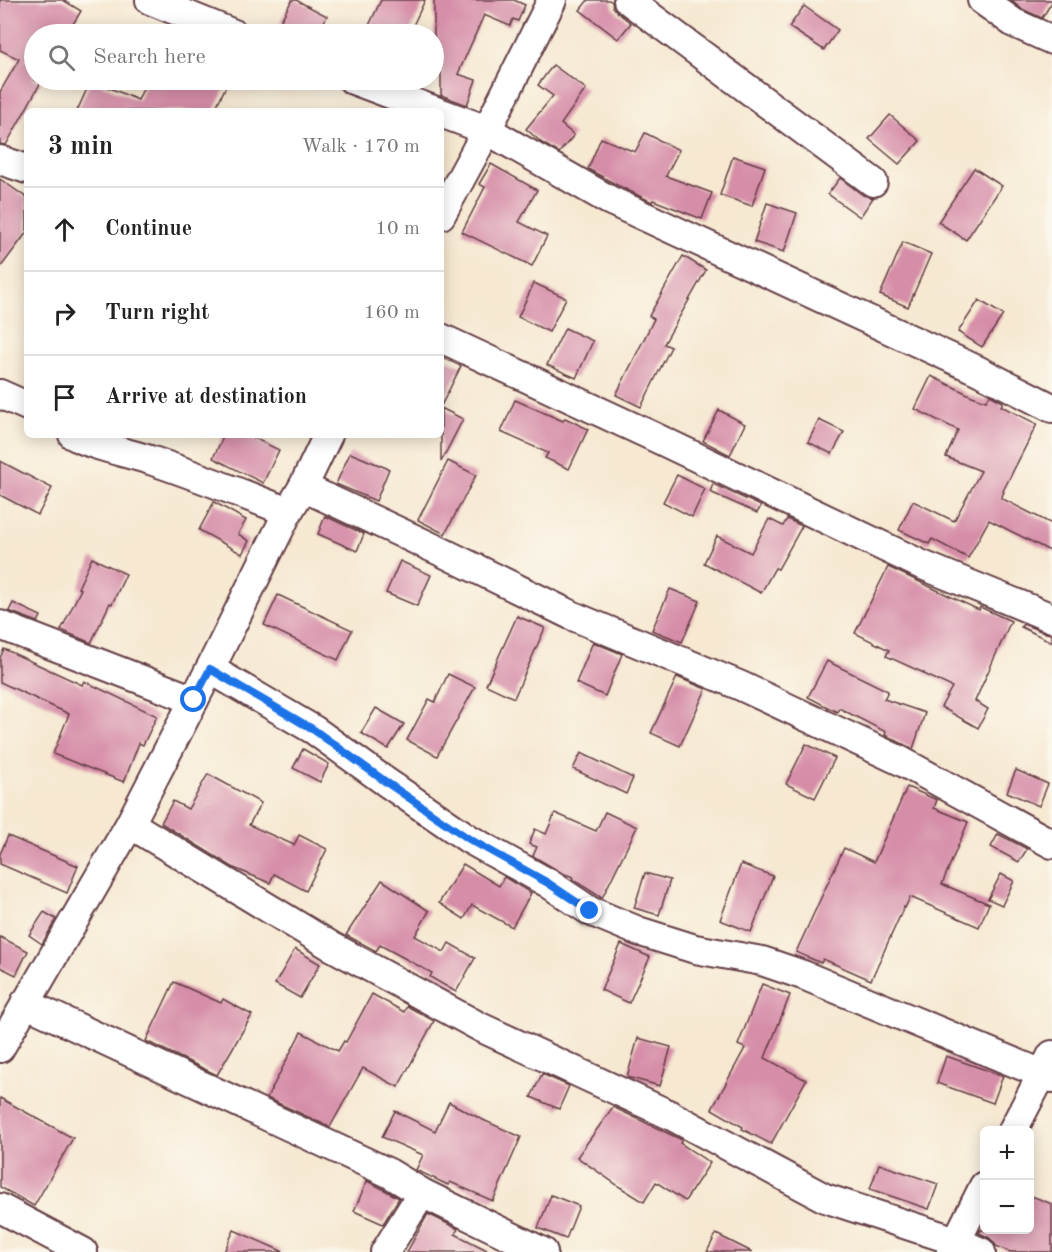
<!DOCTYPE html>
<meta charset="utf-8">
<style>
:root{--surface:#fff;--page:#f6f6f6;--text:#222;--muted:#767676;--line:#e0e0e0}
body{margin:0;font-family:"Old Standard TT",serif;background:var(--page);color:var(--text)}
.controls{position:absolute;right:18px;bottom:18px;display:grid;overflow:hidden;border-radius:9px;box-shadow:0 3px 15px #0003}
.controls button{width:54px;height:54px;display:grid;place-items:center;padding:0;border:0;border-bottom:2px solid var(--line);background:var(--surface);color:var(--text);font:30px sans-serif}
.stop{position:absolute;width:18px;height:18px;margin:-14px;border:4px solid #1a73e8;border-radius:50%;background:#fff}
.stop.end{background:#1a73e8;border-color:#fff;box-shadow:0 2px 6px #0008}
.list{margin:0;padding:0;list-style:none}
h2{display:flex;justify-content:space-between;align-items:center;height:78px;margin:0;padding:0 24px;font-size:26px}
h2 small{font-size:20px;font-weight:400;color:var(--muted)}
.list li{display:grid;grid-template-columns:39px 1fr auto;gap:18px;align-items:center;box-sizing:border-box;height:84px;padding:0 24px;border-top:2px solid var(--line)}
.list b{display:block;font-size:22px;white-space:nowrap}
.list em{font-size:20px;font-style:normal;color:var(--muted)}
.icon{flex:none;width:33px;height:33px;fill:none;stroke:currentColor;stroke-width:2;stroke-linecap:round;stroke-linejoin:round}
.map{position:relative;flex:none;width:1052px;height:1252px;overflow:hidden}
.search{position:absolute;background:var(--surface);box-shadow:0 3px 15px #0003;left:24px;top:24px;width:420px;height:66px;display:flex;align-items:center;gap:15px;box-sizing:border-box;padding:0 21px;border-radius:33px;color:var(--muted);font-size:22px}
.panel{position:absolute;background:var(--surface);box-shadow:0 3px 15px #0003;left:24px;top:108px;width:420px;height:330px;border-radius:9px}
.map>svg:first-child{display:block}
</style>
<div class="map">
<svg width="1052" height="1252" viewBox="0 0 1052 1252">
<rect width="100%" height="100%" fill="#fbf7ec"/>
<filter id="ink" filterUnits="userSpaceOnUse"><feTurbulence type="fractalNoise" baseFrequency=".0167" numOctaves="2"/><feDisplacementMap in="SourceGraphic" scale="12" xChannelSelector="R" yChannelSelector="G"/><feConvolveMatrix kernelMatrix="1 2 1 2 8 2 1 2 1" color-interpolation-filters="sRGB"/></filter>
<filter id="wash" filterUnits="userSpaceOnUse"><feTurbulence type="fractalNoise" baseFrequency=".008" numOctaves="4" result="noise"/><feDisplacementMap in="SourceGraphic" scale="24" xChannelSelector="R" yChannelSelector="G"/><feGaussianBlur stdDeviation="1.35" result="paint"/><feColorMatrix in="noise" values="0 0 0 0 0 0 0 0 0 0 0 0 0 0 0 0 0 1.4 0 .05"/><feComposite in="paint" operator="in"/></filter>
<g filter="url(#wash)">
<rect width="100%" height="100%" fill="#f6e8d1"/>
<g id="blocks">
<g fill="#d68da8">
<path d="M0,0h63l18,11 -14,23h-33v46l7,2 -35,63 -6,-1v-52l19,-33 -19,-9z"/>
<path d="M292,0h4l31,16 -9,18h-14l-24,-12z"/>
<path d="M381,0h44l-16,34h-44z"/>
<path d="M434,0h80l11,5 -7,16 -5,-2 -3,7 -26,-11 -26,59 18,6 -9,25 -26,-10v-37l-6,16 -1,-1z"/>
<path d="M588,0h21l3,2 1,5 5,6 13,10 -13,16 -38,-29z"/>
<path d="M1010,0h42v2l-10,16 -20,-9z"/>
<path d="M804,6l34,24 -14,20 -35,-23z"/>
<path d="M553,65l33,24 -25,35 13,11 -15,18 -17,-10 -16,-14 27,-33 -15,-11z"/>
<path d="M91,80l47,20 9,-20h82l-15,31h-137z"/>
<path d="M890,115l30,26 -21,23 -30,-25z"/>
<path d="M645,133l34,17 -13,26 46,17 -10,26 -49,-19 -1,2 -35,-17 -29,-16 13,-31 34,14z"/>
<path d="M733,156l32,11 -13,39 -32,-11z"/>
<path d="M491,164l46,26 -18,32 28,14 -15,30 -70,-34 23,-45 -6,-3z"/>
<path d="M974,168l28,18 -36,54 -28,-18z"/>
<path d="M840,178l23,17 10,3 -13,19 -32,-23z"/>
<path d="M0,179l27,19v34l-27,36z"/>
<path d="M767,203l30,10 -13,39 -30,-10z"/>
<path d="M903,242l28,12 -23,53 -28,-12z"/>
<path d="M683,256l23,14 -42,74 7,3 -30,60 -25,-12 38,-76 -5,-3z"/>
<path d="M534,283l32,15 -17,34 -31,-15z"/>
<path d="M979,300l24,15 -21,32 -24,-15z"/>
<path d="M565,328l28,13 -17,37 -29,-13z"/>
<path d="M441,357l20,9 -20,40z"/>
<path d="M931,376l41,20 14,5 4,-6 13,7 -2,4 36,18 -34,67 1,1 -3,6 51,26v28l-63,-32 -21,38 -36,-19 -3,5 -30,-14 14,-29 41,20 27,-50 -35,-14 12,-27 -43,-21z"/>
<path d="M515,400l48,21 2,-3 23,11 -19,40 -24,-11 3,-5 -47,-21z"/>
<path d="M441,408l22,11 -22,43z"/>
<path d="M719,410l26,14 -15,31 -27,-14z"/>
<path d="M819,420l25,12 -12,22 -24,-12z"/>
<path d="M224,435h24l31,15 -16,33 -50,-25z"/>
<path d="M350,453l39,16 -13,32 -40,-17z"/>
<path d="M0,461l52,27 -14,27 -38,-20z"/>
<path d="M448,461l28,14 -31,59 -27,-14z"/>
<path d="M677,475l28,14 -13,28 -29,-15z"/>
<path d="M713,484l48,22 -4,7 -47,-21z"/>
<path d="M214,502l32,18 -8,14 11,7 -7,13 -43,-24z"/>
<path d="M325,516l39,18 -7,17 -39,-17z"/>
<path d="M769,519l14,7 4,-7 15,7 -24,43 -3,-1 -14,25 -57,-30 13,-27 34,17z"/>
<path d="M92,558l34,16 -14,30 -2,-1 -19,40 -30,-13 20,-41 -3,-1z"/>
<path d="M400,561l31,14 -14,31 -31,-13z"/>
<path d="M888,567l91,43 1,-3 31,14 -36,80 13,8 -10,19 -37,-21 11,-20 -28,-13v-1l-38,-17 3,-6 -34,-17z"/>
<path d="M670,589l30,12 -18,41 -30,-12z"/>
<path d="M278,595l74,35 -14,30 -74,-35z"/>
<path d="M13,603l28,13 -3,6 -29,-11z"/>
<path d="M517,616l28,12 -31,70 -28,-13z"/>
<path d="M1023,624l23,9 6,1v8l-31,-15z"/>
<path d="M593,642l29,12 -17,42 -29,-13z"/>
<path d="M4,649l78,36 2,-4 73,35 -14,29 -4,-2 -15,39 -71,-28 16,-40 -69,-32v-24z"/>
<path d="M827,661l61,30 -4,8 41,14 -12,36 -28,-14 1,-3 -47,-24 -2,4 -29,-15z"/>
<path d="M448,674l27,13 -38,69 -30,-16 22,-41 6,3z"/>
<path d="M677,677l29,12 -26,57 -29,-13z"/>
<path d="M376,708l28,16 -16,25 -27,-16z"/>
<path d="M806,744l29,14 -20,40 -29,-14z"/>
<path d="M303,749l26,15 -9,18 -27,-14z"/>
<path d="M581,753l52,25 -7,16 -53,-25z"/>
<path d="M1016,770l32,14 -9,22 -32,-14z"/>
<path d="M208,774l53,29 -12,22 45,20 5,-10 28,14 -21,42 -32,-17 -4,9 -36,-15 -73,-45 12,-22 15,8z"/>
<path d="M907,787l30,13 -3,8 34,14 -26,62 47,20 -10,23 -69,-30 -5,11 -1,-1 -33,73 -48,-21 -2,4 -25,-11 48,-104 30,14z"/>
<path d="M605,812l32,15 -35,71 -30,-19 1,-2 -11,-4 -29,-17 4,-9 -8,-3 6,-15 11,5 9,-21 41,18z"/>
<path d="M998,834l29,15 -8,13 -28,-15z"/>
<path d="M8,836l70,30 -11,27 -67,-29v-10z"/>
<path d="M463,864l36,22 5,-9 27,16 -19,34 -40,-22 -8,14 -25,-16z"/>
<path d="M741,864l32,12 -22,56 -31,-12z"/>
<path d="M645,873l25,7 -11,35 -25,-7z"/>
<path d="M1001,874l13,7 -12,24 -14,-6z"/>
<path d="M382,880l47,31 -14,25 29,16 5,-9 26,15 -19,34 -26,-15 2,-4 -52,-28 -4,6 -30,-16z"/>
<path d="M44,912l12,7 -14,25 -13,-9z"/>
<path d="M0,937l28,14 -12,24 -16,-8z"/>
<path d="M621,944l29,13 -21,46 -28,-13z"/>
<path d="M295,949l25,15 -20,34 -25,-14z"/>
<path d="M174,982l47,21 2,-4 29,16 -35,60 -71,-34z"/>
<path d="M762,984l28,11 -25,63 41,22 -35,64 -29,-15 1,-2 -31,-18 33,-61 -7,-3z"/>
<path d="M372,994l32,18 3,-6 27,15 -36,66 -35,-19 -33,59 -63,-29 34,-66 37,19 6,-10 2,1z"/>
<path d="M638,1038l33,9 -11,39 -33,-9z"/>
<path d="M946,1056l57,20 -10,27 -56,-20z"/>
<path d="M542,1074l27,12 -10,23 -28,-12z"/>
<path d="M0,1098l73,40 -39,68 -34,-19z"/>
<path d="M449,1102l32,17 40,18 -28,64 -43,-19 -2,3 -32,-15 7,-15 -41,-18 13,-26 40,20z"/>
<path d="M613,1107l69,33 -2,3 30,20 -25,38 -29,-19 -12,20 -24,-15 -43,-30z"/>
<path d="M879,1164l59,20 -9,25 -59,-20z"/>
<path d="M367,1181l14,7 18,10 -16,26 -29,-13z"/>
<path d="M551,1195l28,11 -13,33 -28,-11z"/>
<path d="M1029,1195l23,9v48h-42l-14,-6 -2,-4 -6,-5 -9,-4 2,-3h48z"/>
<path d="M428,1214l30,15 -3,5 36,18h-84z"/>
<path d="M234,1230l50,22h-60z"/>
<path d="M716,1234l36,18h-45z"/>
</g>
</g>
</g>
<g filter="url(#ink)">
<use href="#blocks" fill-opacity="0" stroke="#643d44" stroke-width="1.5"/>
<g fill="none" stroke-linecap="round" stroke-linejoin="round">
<defs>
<g id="minor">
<path d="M150,0l84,34"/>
<path d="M628,0l245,182"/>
<path d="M982,0l32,23 38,17"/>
<path d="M353,80l83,31"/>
<path d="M441,113l46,17 122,70 368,170 75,38"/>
<path d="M0,160l27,9"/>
<path d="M441,215l46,-85 65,-130"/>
<path d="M441,338l209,97 270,129 132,54"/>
<path d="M0,394l27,12"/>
<path d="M73,435c25,13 54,17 80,26 45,15 90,33 135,51"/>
<path d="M303,487l139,65 131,64 168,70 160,75 151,83"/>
<path d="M0,625l194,75"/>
<path d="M210,669l104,61 72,52 83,57 79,44 42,28 48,20 57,18 67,12 41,14 249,103"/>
<path d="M130,824l201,122 149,81 190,88 155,83 131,43 25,11"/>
<path d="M25,1003l364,170 33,20 121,59"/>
<path d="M0,1048l130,-224 80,-155 78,-157 15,-25 25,-52"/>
<path d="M1013,1130l39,-75"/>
<path d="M0,1208l83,44"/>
<path d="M385,1252l37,-59"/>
<path d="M951,1252l33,-66"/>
</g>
</defs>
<use href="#minor" stroke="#643d44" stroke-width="32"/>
<use href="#minor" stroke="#fff" stroke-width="28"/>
</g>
</g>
<g fill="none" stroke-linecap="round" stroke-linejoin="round" filter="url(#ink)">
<path stroke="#1a73e8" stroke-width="8" d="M194,700l16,-31 104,61 72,52 83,57 79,44 42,28"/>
</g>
</svg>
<div class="controls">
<button>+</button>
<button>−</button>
</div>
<div class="stop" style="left:194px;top:700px"></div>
<div class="stop end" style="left:590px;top:911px"></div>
<div class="search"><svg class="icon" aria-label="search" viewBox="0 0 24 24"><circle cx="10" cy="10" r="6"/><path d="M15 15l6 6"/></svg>Search here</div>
<section class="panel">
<h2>3 min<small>Walk · 170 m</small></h2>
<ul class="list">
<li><svg class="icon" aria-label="ahead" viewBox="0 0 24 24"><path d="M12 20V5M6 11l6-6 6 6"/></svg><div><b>Continue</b></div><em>10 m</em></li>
<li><svg class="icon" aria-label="right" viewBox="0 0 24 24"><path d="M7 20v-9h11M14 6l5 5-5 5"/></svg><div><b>Turn right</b></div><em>160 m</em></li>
<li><svg class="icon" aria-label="arrive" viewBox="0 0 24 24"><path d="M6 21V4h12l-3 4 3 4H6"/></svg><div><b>Arrive at destination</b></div></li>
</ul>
</section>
</div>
